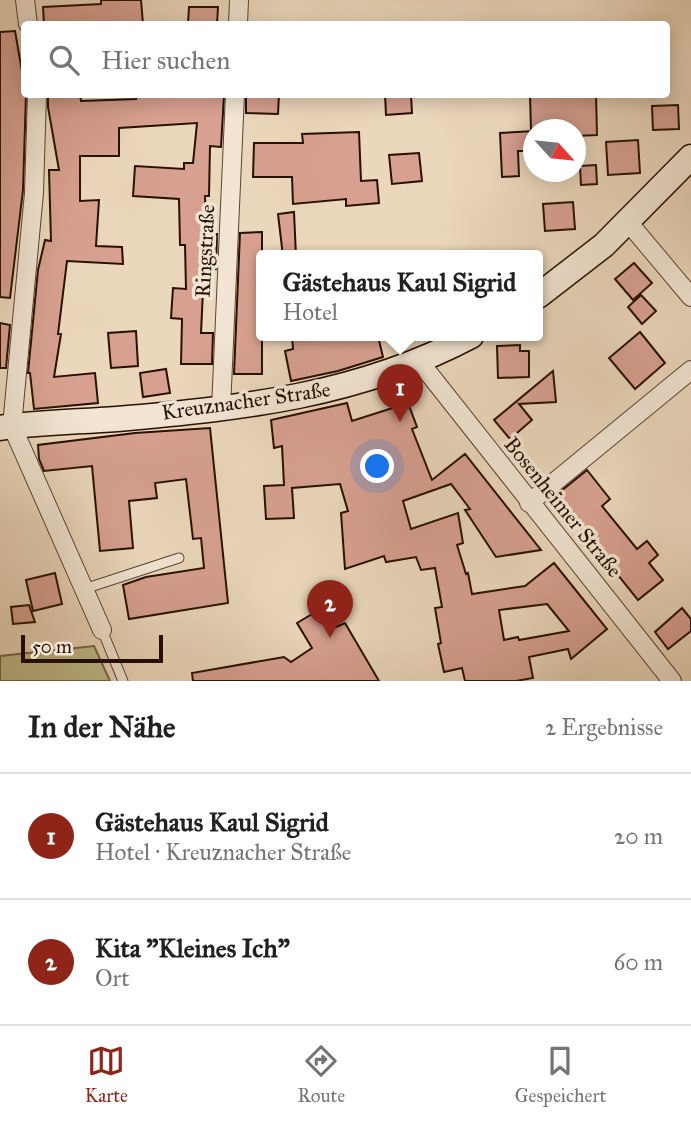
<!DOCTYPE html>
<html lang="de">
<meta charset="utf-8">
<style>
:root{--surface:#fff;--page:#f2f2f2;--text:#202124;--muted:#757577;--line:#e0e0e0;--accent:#8f2418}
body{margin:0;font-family:"IM FELL Great Primer",serif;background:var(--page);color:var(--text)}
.compass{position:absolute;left:523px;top:119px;width:63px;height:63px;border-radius:50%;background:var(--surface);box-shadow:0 4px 18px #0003;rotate:117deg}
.scale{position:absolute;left:21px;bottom:18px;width:142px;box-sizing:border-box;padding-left:7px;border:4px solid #281000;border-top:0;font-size:19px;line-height:24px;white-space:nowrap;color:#281000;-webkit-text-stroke:5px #f2e5d3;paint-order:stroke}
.you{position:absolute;left:378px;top:467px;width:24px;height:24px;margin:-18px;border:5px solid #fff;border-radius:50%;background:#1a73e8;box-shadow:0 0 0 10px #1a73e833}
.badge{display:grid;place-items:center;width:46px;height:46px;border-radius:50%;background:var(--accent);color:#fff;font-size:23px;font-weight:700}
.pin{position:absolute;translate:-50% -58px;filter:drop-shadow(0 2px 4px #0008)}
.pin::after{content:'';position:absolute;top:37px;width:24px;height:21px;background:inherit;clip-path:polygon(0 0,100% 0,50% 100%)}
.popup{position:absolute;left:256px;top:250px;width:287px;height:91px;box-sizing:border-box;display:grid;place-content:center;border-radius:7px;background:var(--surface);filter:drop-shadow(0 2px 5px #0005);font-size:23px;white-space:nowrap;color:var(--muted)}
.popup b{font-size:26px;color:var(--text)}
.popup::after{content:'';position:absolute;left:50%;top:100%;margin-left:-14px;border:14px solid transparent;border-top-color:var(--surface)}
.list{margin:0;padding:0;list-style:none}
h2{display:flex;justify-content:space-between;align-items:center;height:91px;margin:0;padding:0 28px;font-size:30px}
h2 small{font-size:23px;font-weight:400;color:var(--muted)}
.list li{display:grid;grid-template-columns:46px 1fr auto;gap:21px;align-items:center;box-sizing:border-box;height:126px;padding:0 28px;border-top:2px solid var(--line)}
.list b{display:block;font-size:26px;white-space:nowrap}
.list p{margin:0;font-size:23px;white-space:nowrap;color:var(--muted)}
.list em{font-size:23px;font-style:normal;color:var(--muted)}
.icon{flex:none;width:38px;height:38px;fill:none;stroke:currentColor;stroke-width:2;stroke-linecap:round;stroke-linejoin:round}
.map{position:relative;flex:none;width:691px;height:681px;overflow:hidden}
.search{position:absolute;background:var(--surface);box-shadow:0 4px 18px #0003;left:21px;right:21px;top:21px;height:77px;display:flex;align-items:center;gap:18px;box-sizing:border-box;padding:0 24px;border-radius:7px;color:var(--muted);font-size:26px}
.sheet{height:343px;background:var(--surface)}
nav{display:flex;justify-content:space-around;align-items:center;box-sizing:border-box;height:98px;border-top:2px solid var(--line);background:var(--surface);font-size:19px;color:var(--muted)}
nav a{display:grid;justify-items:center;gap:4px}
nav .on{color:var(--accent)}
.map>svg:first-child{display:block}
</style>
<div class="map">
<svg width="691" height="681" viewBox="0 0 691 681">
<rect width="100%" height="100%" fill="#ebd7bc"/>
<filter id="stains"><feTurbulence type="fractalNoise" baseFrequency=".00286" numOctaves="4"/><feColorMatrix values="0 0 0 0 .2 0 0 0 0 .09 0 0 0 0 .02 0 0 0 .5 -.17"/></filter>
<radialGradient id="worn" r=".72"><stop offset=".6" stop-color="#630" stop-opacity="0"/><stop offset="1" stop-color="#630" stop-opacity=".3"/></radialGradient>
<path fill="#c0bc8b" stroke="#746646" stroke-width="2" d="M94,646l16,35h-110v-25z"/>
<g fill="#d7a090" stroke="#281000" stroke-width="2" fill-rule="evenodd">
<path d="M101,0h40l2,24h-99l-1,-17 58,-3z"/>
<path d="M189,7h29l-1,17h-29z"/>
<path d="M15,31l11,63 -3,96 -13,108 -10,-1v-265z"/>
<path d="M48,94h32l1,7 55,-2v-5h63v3l25,-2 -3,52 -11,-1 -1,50h-4l1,33h5v5h6l-1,35h-12l-3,64h12l-1,31h-31l1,-45 -11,-1 2,-30 13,1 -1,-44h-5l-1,-46 -46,-3 2,-30 49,3v-6h9l4,-40 -78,5v28h-39v45l19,-1 -3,46 26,1 1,17 -56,-3 -9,73h3l-7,43 41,-4 3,30 -64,6 -4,-36h-2l10,-103 7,-30 6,1 -2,-71h10l-11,-63z"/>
<path d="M246,94h33l-1,20 -32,-1z"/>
<path d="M385,94h26l1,19 -26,2z"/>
<path d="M530,94h66l1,41 -21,1v-6h-45z"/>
<path d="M678,105l1,24 -26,1 -1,-24z"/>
<path d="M534,131v20h-16l1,25 -17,1 -2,-44z"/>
<path d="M359,132l2,49 16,-1 2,23 -33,3v-7l-53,5 -1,-27h-39l1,-34h49l-1,-9z"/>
<path d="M638,140l2,33 -32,2 -2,-33z"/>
<path d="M419,153l3,28 -30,3 -3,-29z"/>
<path d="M596,165l1,19 -16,1 -1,-19z"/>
<path d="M573,202l2,27 -30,2 -2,-27z"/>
<path d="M294,212l2,44h-13l-5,-42z"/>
<path d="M262,232v142h-28l6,-141z"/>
<path d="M634,263l18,20 -19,17 -18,-21z"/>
<path d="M641,295l15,16 -14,13 -14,-17z"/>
<path d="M0,323l10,2 -4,43h-6z"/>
<path d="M136,331l2,35 -27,2 -3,-35z"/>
<path d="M640,332l25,31 -30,26 -26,-31z"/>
<path d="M292,336h86l5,21 -45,14 -47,10 -6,-30 8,-2z"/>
<path d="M520,345v6h9v26l-31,1 -1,-32z"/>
<path d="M166,369l4,24 -27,4 -3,-24z"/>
<path d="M553,371l3,31 -37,2 13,16 -22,19 -16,-19z"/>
<path d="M347,403l5,18 56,-18 9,24 -5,2 20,51 33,-26 76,96 -45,7 -31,-47 5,-1 -19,-25 -48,17 8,28 47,-16 5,30 -6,2 9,29 2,-1 4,21 53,-8 29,-23 53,66 -36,30 -3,-10 -39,8 4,21 -17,3h-51l-3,-13 -18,4 -6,-28 3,-1 -6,-35 7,-1 -7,-39 -14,2 -5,-13 -30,5 -2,-6 -39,13 -4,-56 7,-2 -8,-27 -48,4 2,30 -28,1 -2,-33 20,-1 -2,-39 -8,2 -3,-28zM547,604l22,27 -50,9 -1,-3 -14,3 -5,-30z"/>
<path d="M210,428l18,175 -99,16 -6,-34 23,-8 58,-9 -3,-30 -8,1 -7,-60 -31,4 2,15 -28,3 4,47 -33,3 -8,-85 -48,5 -5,-12 -1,-14 97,-12z"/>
<path d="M587,470l23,29 -8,7 35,43 10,-8 11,14 -9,8 14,17 -25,20 -83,-104z"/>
<path d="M55,573l7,31 -29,7 -7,-31z"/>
<path d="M29,605l6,17 -22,2 -2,-17z"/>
<path d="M324,607l12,20 9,-4 34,58h-186l-1,-8 92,-16 7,5 21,-14 -15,-25z"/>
<path d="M682,608l9,11v12l-23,18 -13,-17z"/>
</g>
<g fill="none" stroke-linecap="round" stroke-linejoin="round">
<defs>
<g id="lane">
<path d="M84,589l95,-31"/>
<path d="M102,630l21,51"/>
</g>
<g id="street">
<path d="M25,0l3,24"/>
<path d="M238,24l1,-24"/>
<path d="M37,94l-3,99 -22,233 90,204"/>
<path d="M628,222l63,75"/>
<path d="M419,361l253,320"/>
<path d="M221,409l14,-315"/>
<path d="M529,503l162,-133"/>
</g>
<g id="secondary">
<path d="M538,296l66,-51 87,-88"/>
<path d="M0,428c38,-6 78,-6 117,-9 125,-11 241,-23 354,-83"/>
</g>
</defs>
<use href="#lane" stroke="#59422f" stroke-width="11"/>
<use href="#street" stroke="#59422f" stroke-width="20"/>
<use href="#secondary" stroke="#281000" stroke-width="27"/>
<use href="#lane" stroke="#f2e5d3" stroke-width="9"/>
<use href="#street" stroke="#f2e5d3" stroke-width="18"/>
<use href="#secondary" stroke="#f2e5d3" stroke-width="24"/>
</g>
<g text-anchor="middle" stroke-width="7" stroke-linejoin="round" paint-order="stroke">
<g font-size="21" fill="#281000" stroke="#f2e5d3">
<text transform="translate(205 251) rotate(-87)" y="7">Ringstraße</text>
<text transform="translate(246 401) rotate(-8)" y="7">Kreuznacher Straße</text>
<text transform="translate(563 507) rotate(51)" y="7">Bosenheimer Straße</text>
</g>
</g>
<rect width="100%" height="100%" filter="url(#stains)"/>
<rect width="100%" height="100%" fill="url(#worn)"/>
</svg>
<svg class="compass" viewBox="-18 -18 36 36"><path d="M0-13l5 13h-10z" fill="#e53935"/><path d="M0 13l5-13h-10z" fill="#757577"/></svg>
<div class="scale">50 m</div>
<div class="you"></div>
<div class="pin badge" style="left:400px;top:422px">1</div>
<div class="popup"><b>Gästehaus Kaul Sigrid</b>Hotel</div>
<div class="pin badge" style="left:330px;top:638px">2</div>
<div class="search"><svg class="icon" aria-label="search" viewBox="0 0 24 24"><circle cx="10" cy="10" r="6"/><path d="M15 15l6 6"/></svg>Hier suchen</div>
</div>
<section class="sheet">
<h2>In der Nähe<small>2 Ergebnisse</small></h2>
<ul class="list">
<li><span class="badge">1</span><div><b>Gästehaus Kaul Sigrid</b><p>Hotel · Kreuznacher Straße</p></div><em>20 m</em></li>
<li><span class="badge">2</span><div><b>Kita &quot;Kleines Ich&quot;</b><p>Ort</p></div><em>60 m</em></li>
</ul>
</section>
<nav>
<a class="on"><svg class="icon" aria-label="map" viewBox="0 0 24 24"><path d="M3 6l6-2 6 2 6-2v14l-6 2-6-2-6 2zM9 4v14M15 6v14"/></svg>Karte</a>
<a><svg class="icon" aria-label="directions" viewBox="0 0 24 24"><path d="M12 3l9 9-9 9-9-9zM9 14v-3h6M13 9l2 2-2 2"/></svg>Route</a>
<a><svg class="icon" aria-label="saved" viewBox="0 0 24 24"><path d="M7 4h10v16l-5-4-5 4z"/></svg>Gespeichert</a>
</nav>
